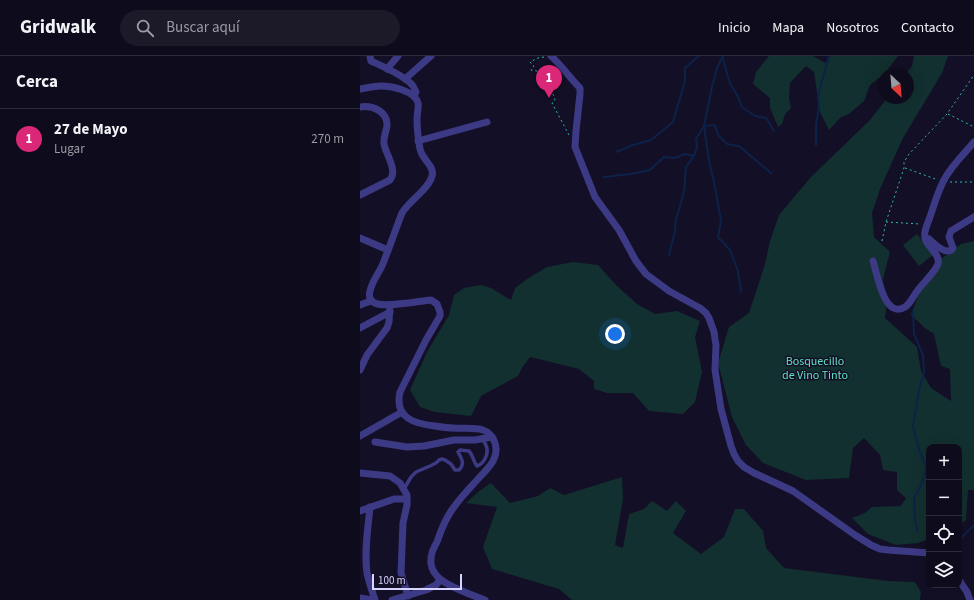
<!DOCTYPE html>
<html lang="es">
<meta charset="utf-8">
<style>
:root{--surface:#0e0b1c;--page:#1c1929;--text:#f1f3f6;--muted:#9b9ba3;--line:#2e2b3b;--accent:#db2777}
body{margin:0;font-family:"Source Sans 3",sans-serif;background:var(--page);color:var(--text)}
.controls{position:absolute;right:12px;bottom:12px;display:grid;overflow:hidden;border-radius:8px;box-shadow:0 4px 16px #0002}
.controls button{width:36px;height:36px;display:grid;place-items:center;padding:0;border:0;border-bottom:1px solid var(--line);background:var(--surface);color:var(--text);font:20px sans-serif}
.compass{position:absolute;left:518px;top:12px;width:36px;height:36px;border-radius:50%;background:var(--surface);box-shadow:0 4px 16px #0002;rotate:154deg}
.scale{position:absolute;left:12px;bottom:10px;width:90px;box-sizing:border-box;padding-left:4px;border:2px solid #d9d4ff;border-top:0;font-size:11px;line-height:14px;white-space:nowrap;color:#d9d4ff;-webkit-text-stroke:3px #130f26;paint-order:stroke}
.you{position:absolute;left:255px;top:278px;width:14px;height:14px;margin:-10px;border:3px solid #fff;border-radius:50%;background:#1a73e8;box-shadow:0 0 0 6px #1a73e833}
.badge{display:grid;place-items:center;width:26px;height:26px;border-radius:50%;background:var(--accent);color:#fff;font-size:13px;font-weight:700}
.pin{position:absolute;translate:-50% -33px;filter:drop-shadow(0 1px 2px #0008)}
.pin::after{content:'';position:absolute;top:21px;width:14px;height:12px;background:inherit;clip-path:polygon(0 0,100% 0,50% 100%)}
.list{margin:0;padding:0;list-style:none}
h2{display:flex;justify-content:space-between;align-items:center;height:52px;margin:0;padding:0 16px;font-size:17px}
h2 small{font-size:13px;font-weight:400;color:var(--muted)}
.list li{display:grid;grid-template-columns:26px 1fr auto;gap:12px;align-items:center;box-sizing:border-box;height:60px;padding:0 16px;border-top:1px solid var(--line)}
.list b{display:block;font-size:15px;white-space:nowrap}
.list p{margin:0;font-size:13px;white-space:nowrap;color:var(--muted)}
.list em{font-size:13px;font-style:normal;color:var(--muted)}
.icon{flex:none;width:22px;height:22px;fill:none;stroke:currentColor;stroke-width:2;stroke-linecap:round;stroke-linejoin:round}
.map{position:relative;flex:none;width:614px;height:544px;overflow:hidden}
header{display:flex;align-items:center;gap:24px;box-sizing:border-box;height:56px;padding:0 20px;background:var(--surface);border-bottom:1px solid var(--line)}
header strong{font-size:19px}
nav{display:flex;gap:22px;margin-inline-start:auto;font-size:14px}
.search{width:280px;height:36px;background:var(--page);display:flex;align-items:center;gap:10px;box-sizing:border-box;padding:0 14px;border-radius:22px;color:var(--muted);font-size:15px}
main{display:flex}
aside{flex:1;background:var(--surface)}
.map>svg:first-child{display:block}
</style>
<header>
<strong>Gridwalk</strong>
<div class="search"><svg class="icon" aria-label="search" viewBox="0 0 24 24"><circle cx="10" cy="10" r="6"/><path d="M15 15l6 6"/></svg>Buscar aquí</div>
<nav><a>Inicio</a><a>Mapa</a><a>Nosotros</a><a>Contacto</a></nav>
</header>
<main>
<aside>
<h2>Cerca<small></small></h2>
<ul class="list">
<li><span class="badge">1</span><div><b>27 de Mayo</b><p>Lugar</p></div><em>270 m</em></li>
</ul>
</aside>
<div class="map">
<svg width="614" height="544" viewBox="0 0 614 544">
<rect width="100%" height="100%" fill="#130f26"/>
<g fill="#12302f">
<path d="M409,0h44l12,7 6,-7h67l-13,17 -15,12 -6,16 -15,13 -9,4 -11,12 -9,-18 -6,-40 -8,-6 -16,17 -1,14 2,11 -6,6 -3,10 -4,3 -8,-19v-10l-17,-14 3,-12z"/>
<path d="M554,0h34l-6,17 -39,65 -23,51 -8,24 2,24 16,15 -7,27 4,22 -2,17 32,29 4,24 10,17 20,13 -1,-32 -9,-3 -7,-32 -9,-6 -14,-13 6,-16 17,-35 27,-20 13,-3v249h-6l-2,30 -7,5v-78h-30v92l-11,4 -22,2 -28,-11 -16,-16 13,-5 7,-6 29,-1 5,-8 -9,-8v-18l-14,-2 -3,-15 -16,-17 -11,10 -4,30 -43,2 -43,-17 -17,-18 -14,-28 -14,-54 11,-36 20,-14 16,-49 5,-23 9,-26 32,-38 59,-57 17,-22h21v-24h-2l6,-8z"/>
<path d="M557,178l16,21 -14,11 -16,-21z"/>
<path d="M213,206l25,3 18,20 21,19 18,10 22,-3 23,10 -5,16 7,35 -7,30 -12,12 -34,-3 -16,-18h-26l-13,-4v-8l-15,-12 -49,-12 -8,11 -4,8 -37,20 -10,20 -36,-4 -15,-5 -10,-17 17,-38 22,-37 5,-20 10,-7 17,-3 10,3 20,12 4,-12 12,-9 20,-12z"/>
<path d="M262,421l1,22 -8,46 8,3 6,-34 15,-5 8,-8 15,10 9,-10 10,10 -13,22 28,21 23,-17 11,-28h9l19,22 3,17 18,20 104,13 27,1 6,10 -1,8h-348l-13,-11 -67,-20 -9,-22 14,-40 -31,-4 12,-11 13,-9 19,20 28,-7 12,-8 14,7z"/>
</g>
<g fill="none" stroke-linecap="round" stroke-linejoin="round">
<g stroke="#0c2248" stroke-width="2">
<path d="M362,0l8,27 8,14 4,10 13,9 11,2 8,13"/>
<path d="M363,0l-6,12 -5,19 -8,39 5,35 5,21 7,39 -3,16 12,13 8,21 3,21"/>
<path d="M456,89v-21l3,-17 -1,-12 11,-39"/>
<path d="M256,96l17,-7 18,-5 22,-18 12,-41v-13l14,-12"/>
<path d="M244,121l27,-3 19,-4 14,-13 11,1 10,-4 9,2"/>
<path d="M309,199l6,-24 1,-13 3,-8 5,-19 2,-24 8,-11 3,-9 -1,-8 8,-13 11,-1 3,10 9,9 12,2 32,27"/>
<path d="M553,254l1,24 9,21 1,17 -5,18 -6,37 7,25 7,16 -6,17 -7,13 1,20 2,13"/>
<path d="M601,482l13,-13"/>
</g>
<g stroke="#2fb8b0" stroke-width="1" stroke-dasharray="2 3" stroke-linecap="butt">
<path d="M184,1l-6,1 -8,4 4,4 -3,4 6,1c1,11 17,19 18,29l-3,3 17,32"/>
<path d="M588,58l26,13"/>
<path d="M545,112l33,12"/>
<path d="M590,126h24"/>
<path d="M526,166l34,2"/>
<path d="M522,185l4,-19 18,-54v-6l5,-8 38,-40 27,-39"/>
</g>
<path stroke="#3d3a85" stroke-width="3.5" d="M44,433l7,-12 5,-5 14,-6 6,-3 3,-3 3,-1 3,1 6,4 4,6h4c6,-6 3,-11 -1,-18l2,-2 9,1c5,5 4,11 8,15 6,-2 11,-10 10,-17 0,-3 -3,-7 -4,-10"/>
<g stroke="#3d3a85" stroke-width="7">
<path d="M10,0l1,5c11,5 35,15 42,25 1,2 2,4 3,6l-2,4"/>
<path d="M191,0c11,10 19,22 29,32v6l-4,37 -1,16 20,50 24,33 17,31 10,13 23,17 31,17 6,5 3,5 5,14 1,7 1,6 -1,25 6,39 10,37 3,8 4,7 6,6 10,6 39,18 62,44 16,10 9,4 8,1 41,3"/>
<path d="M27,13l11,-13"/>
<path d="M45,23l26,-23"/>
<path d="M0,33c7,-1 14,-3 21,-3 11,0 34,5 37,17 1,5 -1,10 -1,15 0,11 1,20 3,31 1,2 1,4 2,5 3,7 13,14 10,22 -3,13 -23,25 -30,37 -7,18 -13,36 -20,53 -4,8 -10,16 -12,25 -1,3 -1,8 3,11 8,7 46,-1 58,-2l6,4 3,8v4l-14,24 -26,52c-6,26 15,32 35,34 6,1 12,2 18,2 10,1 21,-1 30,2 6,2 10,7 12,13 5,16 -8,26 -17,36 -8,9 -17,18 -24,28 -8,10 -13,23 -17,35 -3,5 -6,12 -6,17 -1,6 2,13 6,17 7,9 37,20 48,24"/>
<path d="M0,51c12,-2 28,4 27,19 -1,6 -4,12 -3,18 2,11 14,26 6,36l-30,15"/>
<path d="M58,85l69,-19"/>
<path d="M0,182l28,12"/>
<path d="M569,183c5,5 19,18 24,9l-4,-11 2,-6 23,-14"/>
<path d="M513,205c4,12 11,59 32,46 6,-4 8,-11 13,-17 5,-7 18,-19 20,-26 3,-10 -12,-18 -13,-26 -2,-6 3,-15 5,-21 4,-12 8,-26 14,-37 7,-14 20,-26 30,-38"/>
<path d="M0,249l11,-4"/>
<path d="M0,272l30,-16"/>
<path d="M0,314l7,-15 20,-27 2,-6 1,-17"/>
<path d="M0,380l42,-24"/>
<path d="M15,386l32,5 17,-1 30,-6h21l17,-3"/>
<path d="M0,417l30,3 10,7 7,12v10l-4,18 -2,50 7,23"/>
<path d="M10,451c-2,21 -6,45 -3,66 2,9 5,18 8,27"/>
<path d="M0,455l34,-12h13"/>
<path d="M599,524l8,12 3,8"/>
<path d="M0,542l13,2"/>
<path d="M32,544l34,-10 10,-5 4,-5"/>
</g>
</g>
<g text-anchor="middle" stroke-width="3" stroke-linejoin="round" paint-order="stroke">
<g font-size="12" fill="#5fe0c0" stroke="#130f26">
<text x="455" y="309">Bosquecillo<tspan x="455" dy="14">de Vino Tinto</tspan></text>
</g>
</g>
</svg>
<div class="controls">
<button>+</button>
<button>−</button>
<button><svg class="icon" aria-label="locate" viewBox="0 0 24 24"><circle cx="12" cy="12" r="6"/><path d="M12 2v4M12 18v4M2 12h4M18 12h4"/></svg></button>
<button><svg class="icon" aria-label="layers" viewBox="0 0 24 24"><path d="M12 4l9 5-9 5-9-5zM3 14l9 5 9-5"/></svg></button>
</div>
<svg class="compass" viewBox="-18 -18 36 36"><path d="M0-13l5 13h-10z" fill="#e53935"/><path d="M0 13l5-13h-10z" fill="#9b9ba3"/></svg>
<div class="scale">100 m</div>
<div class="you"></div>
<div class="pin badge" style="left:189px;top:42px">1</div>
</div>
</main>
